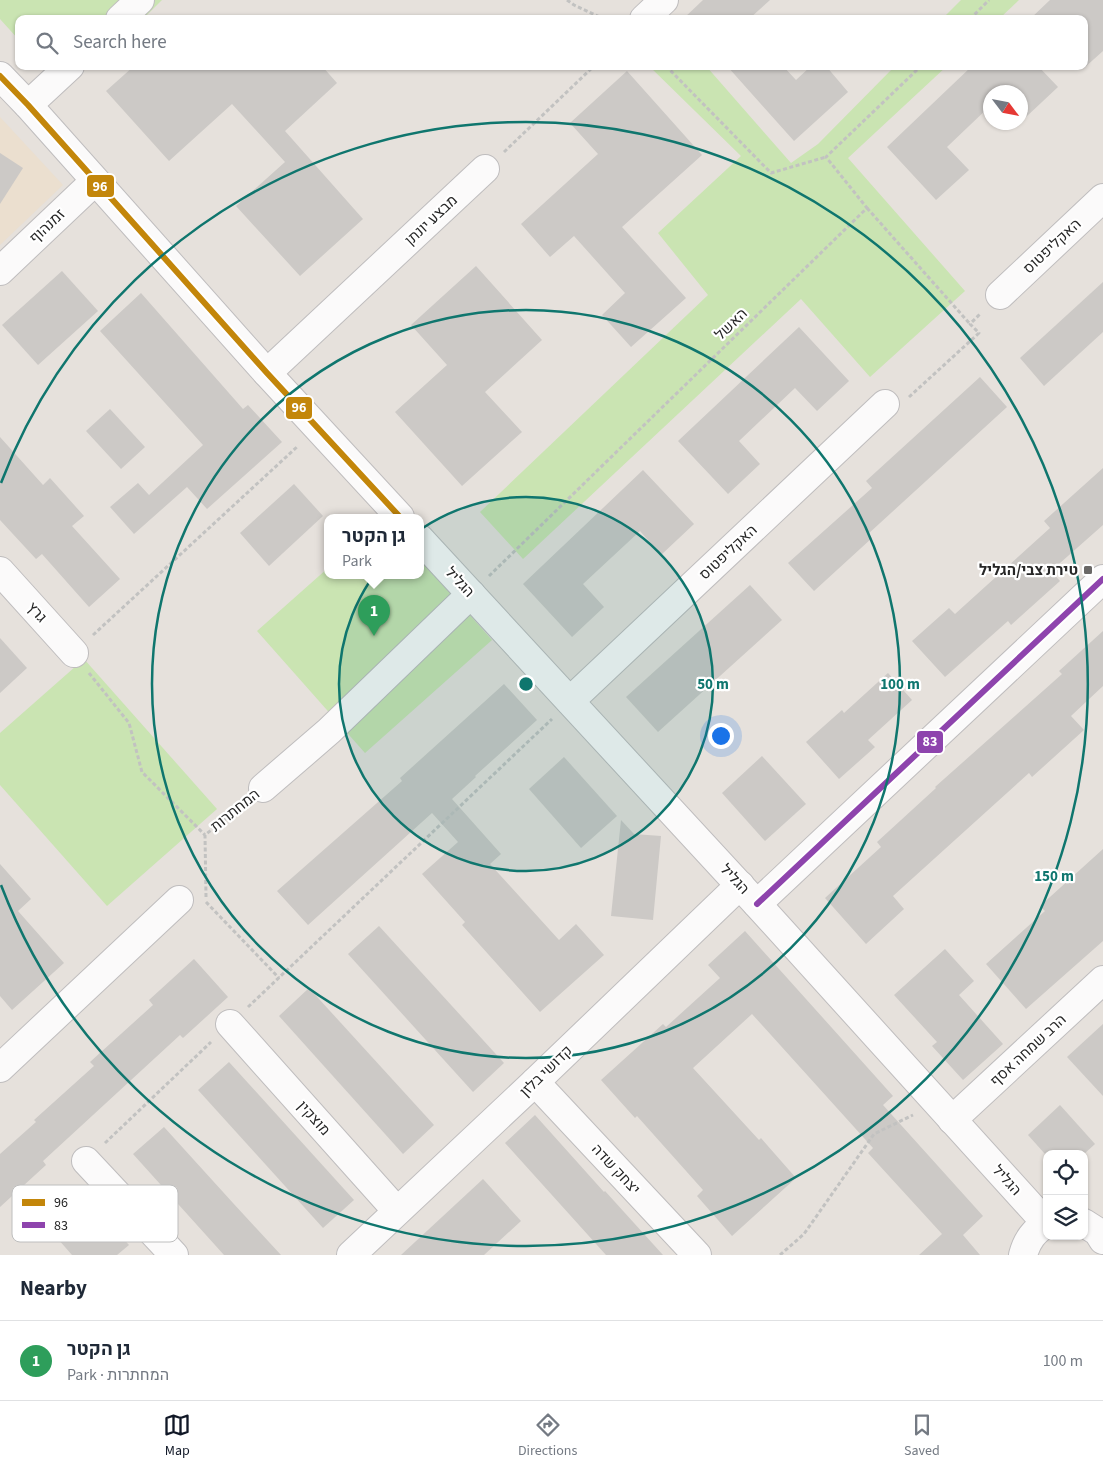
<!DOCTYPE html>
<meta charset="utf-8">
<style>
:root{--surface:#fff;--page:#f2f2f3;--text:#1f2937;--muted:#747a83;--line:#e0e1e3;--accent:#111827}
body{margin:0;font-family:"Source Sans 3",Heebo,sans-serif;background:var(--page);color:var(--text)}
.controls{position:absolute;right:15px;bottom:15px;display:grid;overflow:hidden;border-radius:10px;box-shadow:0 1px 4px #0004}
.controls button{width:45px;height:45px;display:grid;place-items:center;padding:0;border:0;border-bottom:1px solid var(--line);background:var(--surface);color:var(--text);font:25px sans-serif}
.compass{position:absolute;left:983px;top:85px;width:45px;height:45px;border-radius:50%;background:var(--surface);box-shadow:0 1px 4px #0004;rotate:122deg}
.you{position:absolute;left:720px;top:735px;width:18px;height:18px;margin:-12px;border:4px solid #fff;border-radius:50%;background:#1a73e8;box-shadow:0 0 0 8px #1a73e833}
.badge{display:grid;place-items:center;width:32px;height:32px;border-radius:50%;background:var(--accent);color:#fff;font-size:16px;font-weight:700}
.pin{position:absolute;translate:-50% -41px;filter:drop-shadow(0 1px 2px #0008)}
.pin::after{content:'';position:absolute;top:26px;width:18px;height:15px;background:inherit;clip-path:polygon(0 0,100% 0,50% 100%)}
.popup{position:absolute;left:324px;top:514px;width:100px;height:65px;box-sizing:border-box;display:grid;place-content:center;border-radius:10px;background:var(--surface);filter:drop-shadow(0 1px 4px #0005);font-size:16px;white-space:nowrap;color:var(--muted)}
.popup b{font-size:19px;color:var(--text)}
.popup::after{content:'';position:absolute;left:50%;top:100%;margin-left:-10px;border:10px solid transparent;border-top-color:var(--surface)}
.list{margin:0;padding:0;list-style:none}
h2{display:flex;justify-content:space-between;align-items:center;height:65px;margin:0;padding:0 20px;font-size:21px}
h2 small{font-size:16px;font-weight:400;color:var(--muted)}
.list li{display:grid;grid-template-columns:32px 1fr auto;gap:15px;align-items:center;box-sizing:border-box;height:80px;padding:0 20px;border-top:1px solid var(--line)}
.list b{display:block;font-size:19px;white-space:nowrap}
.list p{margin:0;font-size:16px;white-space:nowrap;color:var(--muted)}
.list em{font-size:16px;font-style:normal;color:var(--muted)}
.icon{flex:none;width:28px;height:28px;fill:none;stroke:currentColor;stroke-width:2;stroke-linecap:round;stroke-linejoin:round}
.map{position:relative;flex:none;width:1103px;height:1255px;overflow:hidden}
.search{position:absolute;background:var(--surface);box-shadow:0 1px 4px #0004;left:15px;right:15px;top:15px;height:55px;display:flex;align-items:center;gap:12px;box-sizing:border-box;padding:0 18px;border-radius:10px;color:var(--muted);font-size:19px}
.sheet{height:145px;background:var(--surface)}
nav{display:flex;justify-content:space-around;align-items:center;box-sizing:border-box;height:70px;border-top:1px solid var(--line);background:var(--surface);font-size:14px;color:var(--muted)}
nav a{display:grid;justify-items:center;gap:2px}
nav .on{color:var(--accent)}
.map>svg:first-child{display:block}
</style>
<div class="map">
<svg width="1103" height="1255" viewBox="0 0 1103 1255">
<rect width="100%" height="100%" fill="#e6e1dc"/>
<path fill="#ebdfcf" d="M0,117l63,68 -63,60z"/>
<g fill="#cae4b2">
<path d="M0,0h162l-19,19h-124v21l-19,-21z"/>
<path d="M961,0h58l-20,19h-57z"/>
<path d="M649,66h57l85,97 27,-19 77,-78h52l-99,92 117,133 -95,86 -69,-78 -278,260 -43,-47 228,-217 -50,-62 83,-77z"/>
<path d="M420,559l72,81 -127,113 -108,-122 71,-63v7h92z"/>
<path d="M84,659l133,150 -110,97 -107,-121v-52z"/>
</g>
<g fill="#ccc9c6">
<path d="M703,0h67l-21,19h-66z"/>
<path d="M1050,0h53v51l-19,17v-49h-54z"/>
<path d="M134,66h188l15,17 -52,48 78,88 -63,57 -64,-70 49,-44 -53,-58 -63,57 -63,-70z"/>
<path d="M727,66h56l13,14 15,-14h15l22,26 -54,49z"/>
<path d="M972,66h66l20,21 -32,30 -6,-5v-20h-30v14l-43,41 22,23 -33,30 -49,-53z"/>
<path d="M627,71l75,84 -80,72 64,71 -55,49 -29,-32 23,-22 -51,-57 -24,21 -29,-33 77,-70 -28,-31z"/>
<path d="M0,153l23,15 -23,36z"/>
<path d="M476,266l66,74 -57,52 37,40 -60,54 -67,-74 52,-47 -36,-40z"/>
<path d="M62,271l36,40 -60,54 -36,-40z"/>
<path d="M1103,282v50l-59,54 -24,-28z"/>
<path d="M141,293l102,116 5,-4 34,37 -75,67 -20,-22 -53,47 -24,-27 28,-24 11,12 54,-50 -103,-114z"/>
<path d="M799,327l50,54 -32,30 -22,-23 -56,53 21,23 -32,30 -50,-53z"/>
<path d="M980,377l27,30 -139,127 4,4 -58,53 -26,-28 84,-75 -6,-7z"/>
<path d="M110,409l35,38 -24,22 -35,-38z"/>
<path d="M0,437l43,48 7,-7 34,38 -12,10 48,53 -31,28 -47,-53 -6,5 -36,-39z"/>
<path d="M1103,468v57l-52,46 9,10 -49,44 -3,-4 -63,56 -33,-36 37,-33 6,6 95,-86 -6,-7z"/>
<path d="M643,470l51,54 -33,31 -21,-24 -57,53 21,23 -32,30 -49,-53z"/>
<path d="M294,484l29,32 -54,50 -29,-33z"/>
<path d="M750,585l32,35 -124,112 -32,-35z"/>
<path d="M1103,631v55l-32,30 13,14 -52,47 -3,-4 -136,123 11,13 -38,35 -41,-46 56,-51 -4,-5 59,-54 -1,-1 127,-113 -3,-3z"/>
<path d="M0,638l27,30 -27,25z"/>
<path d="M888,673l24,27 -44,40 7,7 -36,32 -33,-37 36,-32 2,3z"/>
<path d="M504,684l33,36 -62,56 1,1 -24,22 49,55 -11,10 69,76 17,-16 28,31 -64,57 -78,-87 3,-3 -43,-48 36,-32 -26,-29 -124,112 -31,-34 125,-110 -2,-3z"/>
<path d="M762,756l44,48 -41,37 -43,-48z"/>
<path d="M564,757l53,59 -36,32 -52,-59z"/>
<path d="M621,820l13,14 27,2 -8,84 -42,-4z"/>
<path d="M1103,849v92l-77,68 -40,-45 59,-53 -5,-5z"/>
<path d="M0,864l31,35 -13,12 46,52 -52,47 -12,-14z"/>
<path d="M379,926l125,137 -31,29 -125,-138z"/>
<path d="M745,931l148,165 -10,9 100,111 -20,19 17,20h-61l23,-21 -74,-81 5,-5 -121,-134 -59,54 66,72 2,-2 35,40 -64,58 -35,-40 6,-6 -66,-74 -2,2 -34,-38 62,-56 3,3 54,-49 -12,-13z"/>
<path d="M945,949l29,32 -15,14 44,49 -40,36 -31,-34 5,-4 -43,-47z"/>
<path d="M194,959l34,38 -45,41 -3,-3 -137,126 3,4 -46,42v-53l36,-32 -2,-2 60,-54 -4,-4 63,-57 -4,-5z"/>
<path d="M309,988l125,137 -31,29 -124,-138z"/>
<path d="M1103,1024v72l-36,-39z"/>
<path d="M229,1062l125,138 -31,28 -125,-138z"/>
<path d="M1060,1105l35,39 -11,10h-39l-17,-19z"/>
<path d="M535,1115l69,77 1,-1 58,64h-57l-101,-112z"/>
<path d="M164,1127l69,76 48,52h-57l-91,-101z"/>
<path d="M483,1179l38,42 -37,34h-83z"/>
<path d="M87,1198l42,47 -12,10h-45l-21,-24z"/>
</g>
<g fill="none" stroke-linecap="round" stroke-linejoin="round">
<defs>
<g id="minor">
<path d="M120,19l20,-19"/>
<path d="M644,19l20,-19"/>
<path d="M0,76l28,29 239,268 133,144"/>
<path d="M28,105l42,-39"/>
<path d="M0,271l95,-90"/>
<path d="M1000,295l103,-97"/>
<path d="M267,373l218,-204"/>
<path d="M420,539l337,365 289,319"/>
<path d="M0,571l74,82"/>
<path d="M570,701l315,-297"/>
<path d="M263,788l66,-57 142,-137"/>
<path d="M757,904l346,-325"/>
<path d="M230,1024l167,187"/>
<path d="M0,1068l179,-168"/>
<path d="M535,1082l162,173"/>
<path d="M952,1120l151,-140"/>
<path d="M86,1161l88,94"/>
<path d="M1084,1223l14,9 5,8"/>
<path d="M351,1255l184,-173 205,-197"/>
<path d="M1023,1255c4,-15 11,-24 24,-32"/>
</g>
</defs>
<use href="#minor" stroke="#bfbdbe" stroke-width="30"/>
<g stroke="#c2c2c1" stroke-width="3" stroke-dasharray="4 2.5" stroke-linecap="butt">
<path d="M567,0l7,5 30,14"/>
<path d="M970,19l19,-19"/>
<path d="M666,66l105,107 55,-16"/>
<path d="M504,152l90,-86"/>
<path d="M867,208l103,116"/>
<path d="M909,397l70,-64 -9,-9 11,-11"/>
<path d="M489,576l378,-368 -41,-51 95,-91"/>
<path d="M93,635l205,-189"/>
<path d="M89,673l40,50 13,49 63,63"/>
<path d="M206,897l-1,-62 39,-31"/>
<path d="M206,902l73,76"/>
<path d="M248,1007l304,-288"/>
<path d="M105,1143l106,-101"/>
<path d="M780,1255l24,-21 70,-100 39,-19"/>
</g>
<use href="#minor" stroke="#fbfafa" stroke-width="28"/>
<defs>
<path id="bus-1" d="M0,76l28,29 239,268 133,144"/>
<path id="bus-2" d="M757,904l346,-325"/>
</defs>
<use href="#bus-1" stroke="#fff" stroke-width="10"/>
<use href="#bus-2" stroke="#fff" stroke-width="10"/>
<use href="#bus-1" stroke="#c3860a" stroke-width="6"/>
<use href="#bus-2" stroke="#8e44ad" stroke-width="6"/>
</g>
<circle cx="526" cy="684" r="187" fill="#0f766e" fill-opacity=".12"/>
<g fill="none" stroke="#0f766e" stroke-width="2.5">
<circle cx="526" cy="684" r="187"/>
<circle cx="526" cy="684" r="374"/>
<path d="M1 483A562 562 0 1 1 1 885"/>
</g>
<rect fill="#6a6866" stroke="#fff" stroke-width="2" x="1083" y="565" width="10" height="10" rx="2.5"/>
<g text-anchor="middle" stroke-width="4.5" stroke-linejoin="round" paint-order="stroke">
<g font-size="15" fill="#272727" stroke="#fff">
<text transform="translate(431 220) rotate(-43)" y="5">מבצע יונתן</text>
<text transform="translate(47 226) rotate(-43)" y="5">זמנהוף</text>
<text transform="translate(1052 246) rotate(-43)" y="5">האקליפטוס</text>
<text transform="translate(731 324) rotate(-44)" y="5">האשל</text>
<text transform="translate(728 552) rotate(-43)" y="5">האקליפטוס</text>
<text transform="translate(460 582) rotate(47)" y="5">הגליל</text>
<text transform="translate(37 612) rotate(48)" y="5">גרץ</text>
<text transform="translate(235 810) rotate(-39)" y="5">המחתרות</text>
<text transform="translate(735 879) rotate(47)" y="5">הגליל</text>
<text transform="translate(1028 1050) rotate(-43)" y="5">הרב שמחה אסף</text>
<text transform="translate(546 1071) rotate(-44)" y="5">קדושי בלזן</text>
<text transform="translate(314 1118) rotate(48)" y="5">מוצקין</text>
<text transform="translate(616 1169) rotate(47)" y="5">יצחק שדה</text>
<text transform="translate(1007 1180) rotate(48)" y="5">הגליל</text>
</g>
<g font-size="15" font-weight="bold" fill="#272727" stroke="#fff" text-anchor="end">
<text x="1078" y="575">טירת צבי/הגליל</text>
</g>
</g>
<rect x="12" y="1185" width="166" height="57" rx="8" fill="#fff" stroke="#bebebe" stroke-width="1"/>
<rect x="22" y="1199" width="23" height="7" fill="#c3860a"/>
<rect x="22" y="1222" width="23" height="6" fill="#8e44ad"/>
<g font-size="14" fill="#272727">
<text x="54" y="1207">96</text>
<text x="54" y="1230">83</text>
</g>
<circle cx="526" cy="684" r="8" fill="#0f766e" stroke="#fff" stroke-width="2.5"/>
<g font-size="15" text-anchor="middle" font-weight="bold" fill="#0f766e" stroke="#fff" stroke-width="4.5" stroke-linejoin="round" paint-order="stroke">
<text x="713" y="689">50 m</text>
<text x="900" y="689">100 m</text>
<text x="1054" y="881">150 m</text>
</g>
<g stroke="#fff" stroke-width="2">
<rect x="86" y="174" width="29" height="24" rx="5" fill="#c3860a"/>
<rect x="285" y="396" width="28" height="24" rx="5" fill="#c3860a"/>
<rect x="916" y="730" width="28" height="24" rx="5" fill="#8e44ad"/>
</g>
<g font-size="14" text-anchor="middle" font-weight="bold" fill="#fff">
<text x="100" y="191">96</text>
<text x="299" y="412">96</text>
<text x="930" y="746">83</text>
</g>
</svg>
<div class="controls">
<button><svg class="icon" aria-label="locate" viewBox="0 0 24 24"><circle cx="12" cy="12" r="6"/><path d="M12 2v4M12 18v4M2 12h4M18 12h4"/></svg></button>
<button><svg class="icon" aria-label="layers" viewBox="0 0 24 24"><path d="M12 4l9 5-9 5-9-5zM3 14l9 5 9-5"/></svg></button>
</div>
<svg class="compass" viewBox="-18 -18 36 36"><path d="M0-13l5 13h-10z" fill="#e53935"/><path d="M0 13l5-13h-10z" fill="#747a83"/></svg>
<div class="you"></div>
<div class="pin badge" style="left:374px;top:636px;background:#2e9e5b">1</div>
<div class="popup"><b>גן הקטר</b>Park</div>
<div class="search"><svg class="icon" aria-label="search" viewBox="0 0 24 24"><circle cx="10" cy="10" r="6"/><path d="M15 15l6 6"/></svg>Search here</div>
</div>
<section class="sheet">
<h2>Nearby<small></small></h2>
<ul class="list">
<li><span class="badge" style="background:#2e9e5b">1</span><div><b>גן הקטר</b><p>Park · המחתרות</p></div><em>100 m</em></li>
</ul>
</section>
<nav>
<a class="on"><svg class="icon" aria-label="map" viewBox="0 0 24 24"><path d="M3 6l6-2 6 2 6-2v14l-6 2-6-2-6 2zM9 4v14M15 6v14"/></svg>Map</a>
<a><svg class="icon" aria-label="directions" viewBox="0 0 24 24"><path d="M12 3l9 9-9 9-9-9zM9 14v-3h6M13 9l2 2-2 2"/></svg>Directions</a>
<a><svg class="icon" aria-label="saved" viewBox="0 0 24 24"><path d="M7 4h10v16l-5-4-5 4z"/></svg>Saved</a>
</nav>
